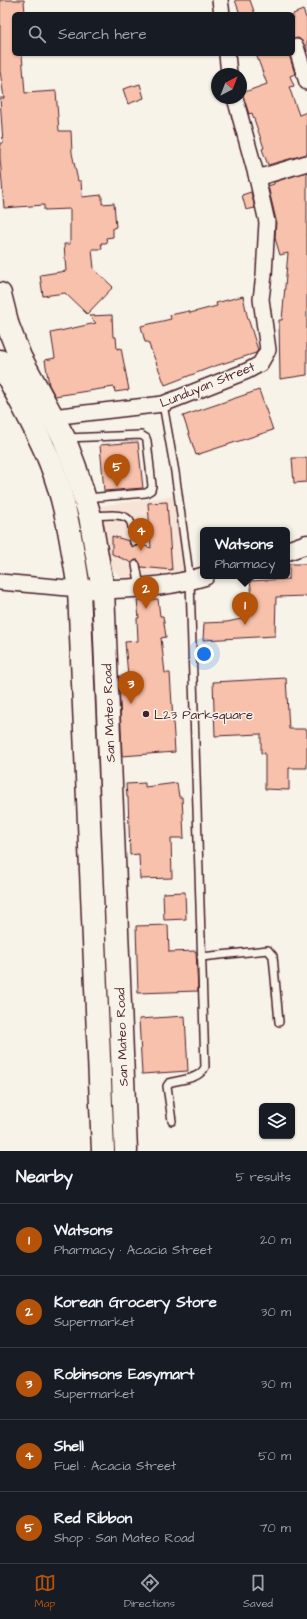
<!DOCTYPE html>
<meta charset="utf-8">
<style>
:root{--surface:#171b24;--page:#242831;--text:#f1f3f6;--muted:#9ea1a6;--line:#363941;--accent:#b45309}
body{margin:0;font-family:"Architects Daughter",sans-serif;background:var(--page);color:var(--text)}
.controls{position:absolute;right:12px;bottom:12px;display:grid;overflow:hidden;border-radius:6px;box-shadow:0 1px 3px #0004}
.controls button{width:36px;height:36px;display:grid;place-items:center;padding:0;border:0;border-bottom:1px solid var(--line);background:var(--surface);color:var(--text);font:20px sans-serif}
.compass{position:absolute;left:211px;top:68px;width:36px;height:36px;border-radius:50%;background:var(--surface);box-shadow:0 1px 3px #0004;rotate:42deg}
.you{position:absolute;left:204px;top:654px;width:14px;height:14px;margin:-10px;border:3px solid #fff;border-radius:50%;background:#1a73e8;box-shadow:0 0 0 6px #1a73e833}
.badge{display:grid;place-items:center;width:26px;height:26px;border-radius:50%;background:var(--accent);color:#fff;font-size:13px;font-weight:700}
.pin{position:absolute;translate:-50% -33px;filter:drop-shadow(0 1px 2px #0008)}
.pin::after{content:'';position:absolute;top:21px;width:14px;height:12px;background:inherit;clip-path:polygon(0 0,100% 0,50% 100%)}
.popup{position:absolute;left:200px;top:527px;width:90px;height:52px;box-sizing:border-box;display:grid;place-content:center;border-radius:6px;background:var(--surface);filter:drop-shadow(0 1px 3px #0005);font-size:13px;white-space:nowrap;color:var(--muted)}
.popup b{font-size:15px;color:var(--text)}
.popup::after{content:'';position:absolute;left:50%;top:100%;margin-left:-8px;border:8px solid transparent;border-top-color:var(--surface)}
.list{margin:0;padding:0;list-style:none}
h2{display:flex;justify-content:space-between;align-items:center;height:52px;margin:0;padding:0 16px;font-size:17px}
h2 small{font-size:13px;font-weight:400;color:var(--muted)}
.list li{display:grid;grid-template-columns:26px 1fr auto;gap:12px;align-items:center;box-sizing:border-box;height:72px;padding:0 16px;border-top:1px solid var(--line)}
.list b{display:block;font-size:15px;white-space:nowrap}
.list p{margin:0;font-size:13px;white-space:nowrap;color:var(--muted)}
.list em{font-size:13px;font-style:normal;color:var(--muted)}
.icon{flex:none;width:22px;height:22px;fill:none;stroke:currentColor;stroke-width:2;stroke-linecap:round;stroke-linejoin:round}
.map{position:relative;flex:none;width:307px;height:1151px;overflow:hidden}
.search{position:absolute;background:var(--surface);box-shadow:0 1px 3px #0004;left:12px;right:12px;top:12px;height:44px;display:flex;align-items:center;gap:10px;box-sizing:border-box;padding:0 14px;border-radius:6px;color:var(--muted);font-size:15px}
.sheet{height:412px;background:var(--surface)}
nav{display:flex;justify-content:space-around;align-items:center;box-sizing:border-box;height:56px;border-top:1px solid var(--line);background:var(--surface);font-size:11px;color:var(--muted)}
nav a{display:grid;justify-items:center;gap:2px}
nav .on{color:var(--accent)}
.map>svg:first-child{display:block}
</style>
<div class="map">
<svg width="307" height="1151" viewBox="0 0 307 1151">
<rect width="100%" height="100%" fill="#f7f3e8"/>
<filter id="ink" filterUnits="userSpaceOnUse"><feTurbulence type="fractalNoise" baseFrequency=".025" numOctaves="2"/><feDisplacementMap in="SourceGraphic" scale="8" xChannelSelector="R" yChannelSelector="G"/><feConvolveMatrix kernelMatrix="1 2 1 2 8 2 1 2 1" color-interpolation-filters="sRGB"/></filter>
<g filter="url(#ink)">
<path fill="#f7e4d6" d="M173,496l12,76 -55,7 -9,-2 -10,-9 -2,-4 -10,-58z"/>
<g fill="#f8c1ab" stroke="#4a1f2b">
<path d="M0,0h24l1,14h-11v40h8l3,39 31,-2 3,40h12l1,22 6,28h3l1,16 20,-2v9l12,-1 2,24 -3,1v9l-7,1 1,5h-6l1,6h-10l2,20 19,18 -26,27 -22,-21 -22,3 -3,-21 26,-4 -2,-27h6v-35l-26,1v-5l-40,3 -4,-50v-15h3l-3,-45h4l-4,-27z"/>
<path d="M235,0h15l5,14h-15z"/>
<path d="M303,10l4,10v32l-5,-11 -4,-3 -5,1v-25z"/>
<path d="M256,54h33l6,20 -5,2 4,10 -5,1 10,28 8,-3v42l-39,11 -6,-16 2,-1 -12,-35 -3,1 -7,-21 25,-9z"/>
<path d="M140,84l4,14 -16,6 -5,-15z"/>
<path d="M307,172v203l-27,4 -1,-59h3l6,-67 -8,2 -5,-17 1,-18 -8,-34 6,-2v-2z"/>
<path d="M251,192l4,16 -9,2 -4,-15z"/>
<path d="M243,296l4,19 11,35 -2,3 -44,14 -47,18 -17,-43h-3l-4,-16 30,-7 -1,-4 19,-4 1,2 27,-7 -1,-3z"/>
<path d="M112,315l1,22h3l1,12 4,-1 8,42 -14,2 -1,-5 -59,9 -6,-11 -4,-25 10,-2 -4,-25 45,-10 -7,-7z"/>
<path d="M259,390l14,40 -77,25 -13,-39z"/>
<path d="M138,442l5,46 -39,3 -4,-46z"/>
<path d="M292,458h15v24l-13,1z"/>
<path d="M167,502l5,68 -31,-3 -3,-7h-3l-3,3 -20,-9v-18l17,5 1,4 3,2 4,-1 2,-2 12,4 -3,-45z"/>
<path d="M289,564h18v32l-31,1 -1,39 -72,4 1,-17 23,-1 19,-4 8,-8 -4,-29 39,-2z"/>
<path d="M158,599l2,17h3l3,21 -5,1 4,35h5l5,79 -53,4 -3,-80h9l-3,-34 13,-1 -1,-23h2l-2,-18z"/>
<path d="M286,678l3,51h18v39h-18v22l-24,-1v-36h-4v-19l-46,2 -2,-54z"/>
<path d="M145,783v4l32,-4 2,14h3l2,41h-13l1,40 -32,1 -1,-25 -9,1 -2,-58h-1l-1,-13z"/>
<path d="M185,892l1,27 -22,1 -1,-27z"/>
<path d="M168,925l1,27 27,-1 2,40 -60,2 -2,-67z"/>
<path d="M185,1016l3,55 -46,3 -3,-55z"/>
</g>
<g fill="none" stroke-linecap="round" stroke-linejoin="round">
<defs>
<g id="service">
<path d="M163,404l12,68 15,109 15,486c-6,13 -25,12 -36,16l-2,3 5,35"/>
<path d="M66,438l75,-3 5,3 1,3 5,45 -1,4 -5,3 -60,5"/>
<path d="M92,516c11,0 35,-5 39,7 2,6 2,13 3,19"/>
<path d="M136,565l4,22"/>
<path d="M201,957l67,-7 5,6 6,66"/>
</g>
<g id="minor">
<path d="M220,0l2,14"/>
<path d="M296,47l11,35"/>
<path d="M227,54l2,20"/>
<path d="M257,178l50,-15"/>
<path d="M52,417l111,-13 84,-33 13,-7 8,-14 -7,-51 3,-24 3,-53 -10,-44 -22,-80"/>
<path d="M0,582l79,7"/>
</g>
<g id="tertiary">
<path d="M287,551l20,-7"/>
<path d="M79,589c39,1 88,-1 126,-13"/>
</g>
<g id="primary">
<path d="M0,294l8,32 12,31 44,81 11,29 15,49 13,74 23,561"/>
<path d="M0,361c16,34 36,66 50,101 16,40 22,84 29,127l24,562"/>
</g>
</defs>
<use href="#service" stroke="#4a1f2b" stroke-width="10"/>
<use href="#minor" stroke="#4a1f2b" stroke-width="18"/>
<use href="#tertiary" stroke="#4a1f2b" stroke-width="21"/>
<use href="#primary" stroke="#4a1f2b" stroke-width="25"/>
<use href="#service" stroke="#f7f3e8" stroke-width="7"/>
<use href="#minor" stroke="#f7f3e8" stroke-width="15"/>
<use href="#tertiary" stroke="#f7f3e8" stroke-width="18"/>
<use href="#primary" stroke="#f7f3e8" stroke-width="22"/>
</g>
</g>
<circle fill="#4a1f2b" stroke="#f7f3e8" stroke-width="1.5" cx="146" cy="714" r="4"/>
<g text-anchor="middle" stroke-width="3" stroke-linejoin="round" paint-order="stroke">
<g font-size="13" fill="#4a1f2b" stroke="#f7f3e8">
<text transform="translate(207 384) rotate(-22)" y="5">Lunduyan Street</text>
<text transform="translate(108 713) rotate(-92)" y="5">San Mateo Road</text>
<text transform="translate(121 1037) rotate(-92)" y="5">San Mateo Road</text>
</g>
<g font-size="13" fill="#4a1f2b" stroke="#f7f3e8" text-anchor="start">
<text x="154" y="719">L23 Parksquare</text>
</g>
</g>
</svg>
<div class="controls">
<button><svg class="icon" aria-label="layers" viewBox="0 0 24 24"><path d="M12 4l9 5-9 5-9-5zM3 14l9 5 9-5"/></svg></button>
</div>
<svg class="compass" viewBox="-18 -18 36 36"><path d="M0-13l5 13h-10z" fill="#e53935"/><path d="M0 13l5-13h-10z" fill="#9ea1a6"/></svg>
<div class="you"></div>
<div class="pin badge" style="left:245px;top:625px">1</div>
<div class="popup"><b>Watsons</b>Pharmacy</div>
<div class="pin badge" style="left:146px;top:609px">2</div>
<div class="pin badge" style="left:131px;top:704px">3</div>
<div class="pin badge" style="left:141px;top:551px">4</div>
<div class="pin badge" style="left:117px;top:487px">5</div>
<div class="search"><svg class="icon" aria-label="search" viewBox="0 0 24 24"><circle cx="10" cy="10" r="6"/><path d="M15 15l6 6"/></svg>Search here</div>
</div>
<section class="sheet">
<h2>Nearby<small>5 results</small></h2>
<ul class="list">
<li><span class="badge">1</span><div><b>Watsons</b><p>Pharmacy · Acacia Street</p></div><em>20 m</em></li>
<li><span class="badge">2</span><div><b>Korean Grocery Store</b><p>Supermarket</p></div><em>30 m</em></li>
<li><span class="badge">3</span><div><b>Robinsons Easymart</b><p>Supermarket</p></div><em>30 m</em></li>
<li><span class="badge">4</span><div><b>Shell</b><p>Fuel · Acacia Street</p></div><em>50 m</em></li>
<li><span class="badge">5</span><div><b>Red Ribbon</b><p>Shop · San Mateo Road</p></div><em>70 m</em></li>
</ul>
</section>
<nav>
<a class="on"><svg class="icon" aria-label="map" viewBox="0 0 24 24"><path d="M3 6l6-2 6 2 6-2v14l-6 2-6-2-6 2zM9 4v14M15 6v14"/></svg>Map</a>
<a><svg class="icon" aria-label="directions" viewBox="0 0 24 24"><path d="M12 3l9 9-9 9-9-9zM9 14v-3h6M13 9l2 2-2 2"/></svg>Directions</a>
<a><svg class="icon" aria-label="saved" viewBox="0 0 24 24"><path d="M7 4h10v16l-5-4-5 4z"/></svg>Saved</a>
</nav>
